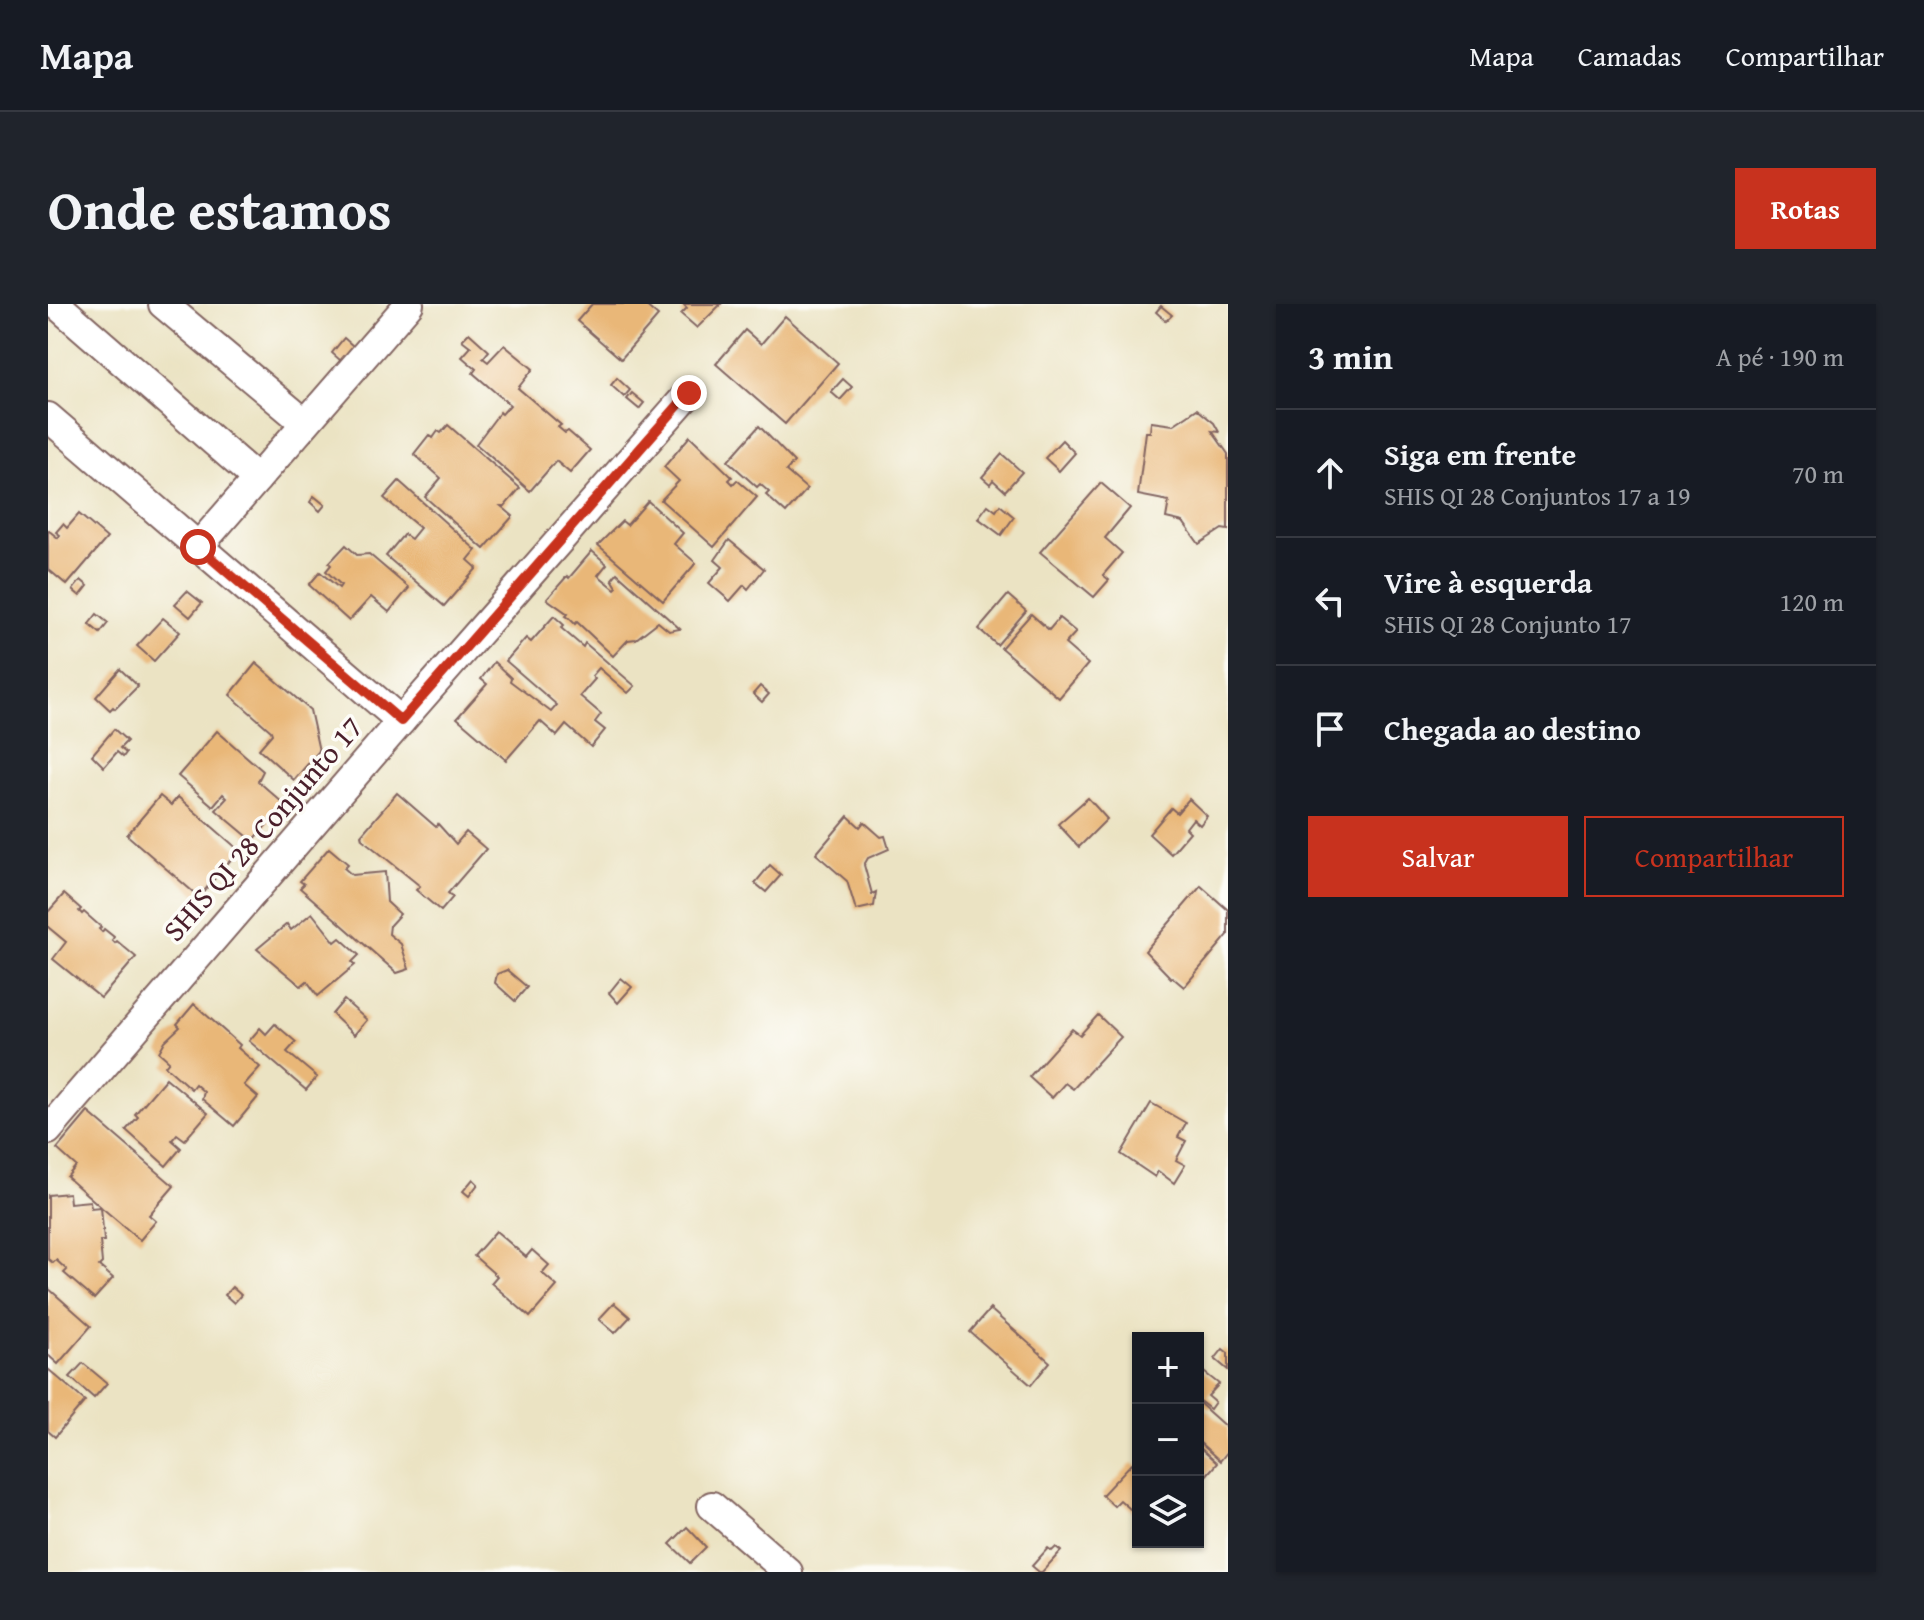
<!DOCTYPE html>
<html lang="pt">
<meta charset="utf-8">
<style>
:root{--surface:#171b24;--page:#20242c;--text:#f1f3f6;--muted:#9ea1a6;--line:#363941;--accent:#c8321e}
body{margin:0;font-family:"Gentium Book Plus",serif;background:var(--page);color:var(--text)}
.controls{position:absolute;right:24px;bottom:24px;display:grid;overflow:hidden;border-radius:0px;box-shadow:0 2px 6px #0004}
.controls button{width:72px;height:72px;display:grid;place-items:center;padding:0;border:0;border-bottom:2px solid var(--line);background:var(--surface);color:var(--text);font:40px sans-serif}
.stop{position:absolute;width:24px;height:24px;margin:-18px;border:6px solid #c8321e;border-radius:50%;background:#fff}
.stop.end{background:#c8321e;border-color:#fff;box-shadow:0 2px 8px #0008}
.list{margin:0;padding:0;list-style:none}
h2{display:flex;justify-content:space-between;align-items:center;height:104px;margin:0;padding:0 32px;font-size:34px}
h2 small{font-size:26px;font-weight:400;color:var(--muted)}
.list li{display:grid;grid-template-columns:52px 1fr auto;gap:24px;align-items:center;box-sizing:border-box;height:128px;padding:0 32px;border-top:2px solid var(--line)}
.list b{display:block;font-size:30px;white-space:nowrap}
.list p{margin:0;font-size:26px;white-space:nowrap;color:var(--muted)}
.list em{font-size:26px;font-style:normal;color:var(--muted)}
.actions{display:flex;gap:16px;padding:24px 32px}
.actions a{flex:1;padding:18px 0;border:2px solid var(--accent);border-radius:0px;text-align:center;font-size:28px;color:var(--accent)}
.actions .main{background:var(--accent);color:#fff}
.icon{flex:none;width:44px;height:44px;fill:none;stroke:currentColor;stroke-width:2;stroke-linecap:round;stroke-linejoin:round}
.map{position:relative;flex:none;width:1180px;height:1268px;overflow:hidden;border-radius:0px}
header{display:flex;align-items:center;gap:48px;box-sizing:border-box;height:112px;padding:0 40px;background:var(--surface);border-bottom:2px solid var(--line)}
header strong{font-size:38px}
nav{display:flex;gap:44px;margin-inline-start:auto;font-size:28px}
.intro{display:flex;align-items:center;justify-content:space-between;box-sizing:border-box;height:192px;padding:0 48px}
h1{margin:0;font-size:56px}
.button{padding:20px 36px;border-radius:0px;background:var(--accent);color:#fff;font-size:28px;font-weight:700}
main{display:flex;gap:48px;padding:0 48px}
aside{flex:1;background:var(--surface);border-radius:0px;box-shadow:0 2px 6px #0004}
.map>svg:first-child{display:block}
</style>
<header>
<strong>Mapa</strong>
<nav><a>Mapa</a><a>Camadas</a><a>Compartilhar</a></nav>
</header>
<div class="intro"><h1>Onde estamos</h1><a class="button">Rotas</a></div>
<main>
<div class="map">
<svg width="1180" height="1268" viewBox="0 0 1180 1268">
<rect width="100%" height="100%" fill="#fdfcf7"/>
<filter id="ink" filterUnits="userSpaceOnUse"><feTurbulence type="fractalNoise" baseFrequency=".0125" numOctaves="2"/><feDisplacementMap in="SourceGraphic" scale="16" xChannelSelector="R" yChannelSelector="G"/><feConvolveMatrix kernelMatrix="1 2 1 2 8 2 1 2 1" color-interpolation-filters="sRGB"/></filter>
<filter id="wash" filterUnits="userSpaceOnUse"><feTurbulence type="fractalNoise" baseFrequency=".006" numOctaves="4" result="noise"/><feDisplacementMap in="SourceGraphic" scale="32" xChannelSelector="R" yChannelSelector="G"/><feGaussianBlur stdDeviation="1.8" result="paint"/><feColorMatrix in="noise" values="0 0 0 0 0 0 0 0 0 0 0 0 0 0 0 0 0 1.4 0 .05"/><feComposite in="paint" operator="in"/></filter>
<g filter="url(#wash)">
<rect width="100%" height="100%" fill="#ebe3c3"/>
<g id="blocks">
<g fill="#e9b778">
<path d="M544,0h52l14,12 -37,43 -44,-38z"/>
<path d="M635,0h38l-24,24 -16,-14 6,-6z"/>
<path d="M1113,2l11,9 -6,6 -10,-9z"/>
<path d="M737,12l53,47 -53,61 -69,-60 29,-34 16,14z"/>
<path d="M421,29l20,18 -6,7 5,4 16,-17 29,24 -15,19 43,37 -3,2 7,6 3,-2 22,19 -20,23 -14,-12 -26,30 -54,-47 24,-32 2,2 8,-9 -37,-32 3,-4 -14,-12 9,-10 -9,-7z"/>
<path d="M296,34l26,23 -12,15 -26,-23z"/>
<path d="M569,74l13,12 -6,7 -13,-12z"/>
<path d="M795,75l9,8 -12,13 -9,-8z"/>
<path d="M584,89l12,10 -5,6 -12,-10z"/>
<path d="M1149,105l17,14 5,9 -7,-1 16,23v76l-6,-1 -23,15 -16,-22 -17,-4 3,-17 -31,-6 8,-63h4l1,-10 22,3z"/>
<path d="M400,121l72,63 -15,18h-4l12,10 -29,33 -59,-52 16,-19 -27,-24 15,-19 4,3 5,-7 3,2z"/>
<path d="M711,122l35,36 -8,9 21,18 -21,24 -20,-18 3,-3 -9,-8 -3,3 -29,-26z"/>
<path d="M642,132l42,41 -3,3 4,4 4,-4 20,17 -43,50 -53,-47 18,-19 -15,-14z"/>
<path d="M1014,136l13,13 -16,18 -14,-13z"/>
<path d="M954,150l20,18 -17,19 -12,-11 -3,4 -8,-7z"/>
<path d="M351,177l77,69 -8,10 9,8 -33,38 -58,-50 18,-22 7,5 9,-11 -36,-30z"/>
<path d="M1053,179l29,25 -25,30 17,15 -19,22 6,5 -15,17 -54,-45z"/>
<path d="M266,192l11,9 -5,6 -10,-9z"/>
<path d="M600,197l35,32 -9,11 22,19 -33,38 -65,-56 24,-24 5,4z"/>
<path d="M940,201l8,6 4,-6 14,12 -13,18 -23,-17z"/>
<path d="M31,210l28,24 -40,47 -19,-16v-39l10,8 2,-3 -4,-3 7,-8 4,4z"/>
<path d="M681,236l35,29 -16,20 -4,-4 -14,16 -21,-18 14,-16 -8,-7z"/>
<path d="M298,241l11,10 12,-1 40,34 -20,24 -18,-15 -22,24 -40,-36 11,-13 19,16 2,-3 -15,-14 5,-6 -2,-2z"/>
<path d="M544,247l15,13 -9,11 17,14 2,-2 -5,-8 5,-6 63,56 -11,2 -11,-9 -22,17 -8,1 -15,16 -36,-34 -2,2 -6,-6 -3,-2 2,-2 -21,-15 20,-23 2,2z"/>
<path d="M33,276l7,6 -8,10 -7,-6z"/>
<path d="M139,287l15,12 -12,14 -15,-13z"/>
<path d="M960,291l18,16 -29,34 -18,-16z"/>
<path d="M49,310l11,9 -8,10 -11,-9z"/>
<path d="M983,310l18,16 10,-12 17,14 -11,12 23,20 -29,34 -58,-50z"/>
<path d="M506,312l10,9 -3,3 22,19 2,-4 50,43 -7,7 -29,-25 -7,8 3,3 -15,17 21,18 -6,8 10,8 -14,17 -25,-22 -9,11 -17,-15 -34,39 -49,-42 30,-34 -6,-5 13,-17 17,16 -1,3 41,31 6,-7 -51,-44 20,-23 5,4z"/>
<path d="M115,314l17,14 -26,29 -17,-15z"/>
<path d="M208,359l54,47 9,41 -25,29 -35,-31 13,-15 -1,-3 -41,-36z"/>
<path d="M72,365l18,17 -23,23 -2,-2 -3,3 -14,-13z"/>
<path d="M712,382l9,8 -7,8 -9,-8z"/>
<path d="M66,425l13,12 -7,7 6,5 -3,4 -6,-5 -13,15 -12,-12z"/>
<path d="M169,427l46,40 -5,10 26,23 -31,37 -37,-31 11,-12 -4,-4 -10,12 -35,-30z"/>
<path d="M349,489l39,34 2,-3 18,20 10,-12 20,17 -38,44 5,4 -12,14 -25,-21 4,-4 -58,-47 -1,-4z"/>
<path d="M112,492l11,9 7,-8 61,53 -40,47 -72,-62z"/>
<path d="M1040,494l19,21 -28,28 -21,-23z"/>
<path d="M1141,495l18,17 -7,9 -7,-6 -7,9 4,4 -19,22 -22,-20 22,-26 6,5z"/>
<path d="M800,512l12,11 4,-5 17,15 4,-1 4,13 -21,9 -4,7 8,29 4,-2 -2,14 -18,4 -9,-29 -31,-27z"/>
<path d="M281,544l19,16 -4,4 8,7 33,-3 2,30 13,12 -10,11 -1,9 12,10 8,25 -12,4 -97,-85 4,-4 -4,-3z"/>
<path d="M722,561l11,10 -15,17 -11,-9z"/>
<path d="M1153,582l27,24v25l-44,52 -12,-10 -1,1 -26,-27z"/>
<path d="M16,590l17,15 -2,2 3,3 2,-2 17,15 -2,2 3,3 2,-3 10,8 -2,3 3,3 2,-2 19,16 -35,41 -48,-39 13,-17 -18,-15v-15z"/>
<path d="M264,609l23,29 5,-4 19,17 -7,7 3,3 -37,31 -11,-15 -6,5 -44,-37 30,-25 4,6z"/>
<path d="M459,666l20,17 -12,14 -20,-18 2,-9z"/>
<path d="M573,674l11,9 -14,16 -9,-10z"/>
<path d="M296,696l23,20 -13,15 -22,-21z"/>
<path d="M146,700l46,41 -2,3 22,19 -16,18 14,12 -24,29 -32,-27 2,-7 -9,-8 -4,5 -26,-23 4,-5 -10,-9 6,-11 15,-14 -3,-3z"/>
<path d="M1050,711l23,22 -48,52 -8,-6 -13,15 -23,-21 43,-48 8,6z"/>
<path d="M227,720l21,18 -9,10 30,25 -11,13 -57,-49 11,-13 6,6z"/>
<path d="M118,774l42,35 -23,27 -8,-6 -5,6 9,8 -15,18 -40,-36 12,-13 -3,-3z"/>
<path d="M1103,799l35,20 -8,14 8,4 -10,19 9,5 -11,18 -16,-12 -3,6 -34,-23z"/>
<path d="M40,808l86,74 -25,29 7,6 -16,19 -39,-33 3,34h-4l2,22 -3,3 14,12 -19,21 -30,-26 3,-3 -11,-10 -3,3 -5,-4v-64l21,-2 1,10 20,-2 1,7 10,-1 -34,-30 9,-11 -19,-17z"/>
<path d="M425,875l5,5 -9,12 -6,-5z"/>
<path d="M448,927l30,26 6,-7 17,15 -7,8 15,13 -27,31 -39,-34 6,-7 -23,-20z"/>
<path d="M184,983l9,8 -7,8 -9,-8z"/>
<path d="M0,984l43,38 -33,38 -10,-9z"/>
<path d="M566,999l16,14 -15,16 -16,-14z"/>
<path d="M942,1005l60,53 -19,23 -61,-53z"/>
<path d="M1175,1045l5,4v17l-13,-11z"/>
<path d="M35,1059l24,20 -13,15 -24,-21z"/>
<path d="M0,1065l37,32 -30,36 -7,-6z"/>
<path d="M1152,1065l19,15 -11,12 7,6 -5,7 -12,-9v-29z"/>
<path d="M1150,1098l30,27v22l-8,10 -22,-20z"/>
<path d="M1150,1142l19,17 -19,22z"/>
<path d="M1084,1159l6,5v48l-18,-16 -6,6 -12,-11z"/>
<path d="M639,1223l19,20 -16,16 -20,-19z"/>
<path d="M1008,1243l5,4 -19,21h-3l-7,-6 16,-18 4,3z"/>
</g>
</g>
</g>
<g filter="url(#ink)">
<use href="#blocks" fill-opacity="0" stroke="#826460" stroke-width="2"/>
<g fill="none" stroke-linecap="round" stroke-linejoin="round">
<defs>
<g id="minor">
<path d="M8,0l201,175"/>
<path d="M115,0l142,119"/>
<path d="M0,113l353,304"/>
<path d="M150,243l211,-243"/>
<path d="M0,826l353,-409 288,-328"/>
<path d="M664,1202l76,66"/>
</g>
</defs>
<use href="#minor" stroke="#826460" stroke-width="32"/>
<use href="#minor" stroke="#fff" stroke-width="28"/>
</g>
</g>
<g fill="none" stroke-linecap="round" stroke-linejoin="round" filter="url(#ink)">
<path stroke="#c8321e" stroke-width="10" d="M150,243l203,174 288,-328"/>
</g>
<g text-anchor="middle" stroke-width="7" stroke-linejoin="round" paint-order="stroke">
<g font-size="30" fill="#4a1f2b" stroke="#fdfcf7">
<text transform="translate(215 525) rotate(-49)" y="10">SHIS QI 28 Conjunto 17</text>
</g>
</g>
</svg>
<div class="controls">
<button>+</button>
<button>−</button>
<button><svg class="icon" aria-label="layers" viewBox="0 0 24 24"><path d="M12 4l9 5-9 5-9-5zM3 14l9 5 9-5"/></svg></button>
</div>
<div class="stop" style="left:150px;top:243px"></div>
<div class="stop end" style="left:641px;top:89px"></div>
</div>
<aside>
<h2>3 min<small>A pé · 190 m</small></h2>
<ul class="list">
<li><svg class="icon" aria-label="ahead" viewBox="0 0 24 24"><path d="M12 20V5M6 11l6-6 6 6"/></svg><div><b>Siga em frente</b><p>SHIS QI 28 Conjuntos 17 a 19</p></div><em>70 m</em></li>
<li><svg class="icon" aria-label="left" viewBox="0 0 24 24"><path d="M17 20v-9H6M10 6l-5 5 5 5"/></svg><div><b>Vire à esquerda</b><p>SHIS QI 28 Conjunto 17</p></div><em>120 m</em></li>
<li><svg class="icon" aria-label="arrive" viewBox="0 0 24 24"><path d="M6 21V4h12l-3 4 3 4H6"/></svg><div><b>Chegada ao destino</b></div></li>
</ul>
<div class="actions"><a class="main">Salvar</a><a>Compartilhar</a></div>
</aside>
</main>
